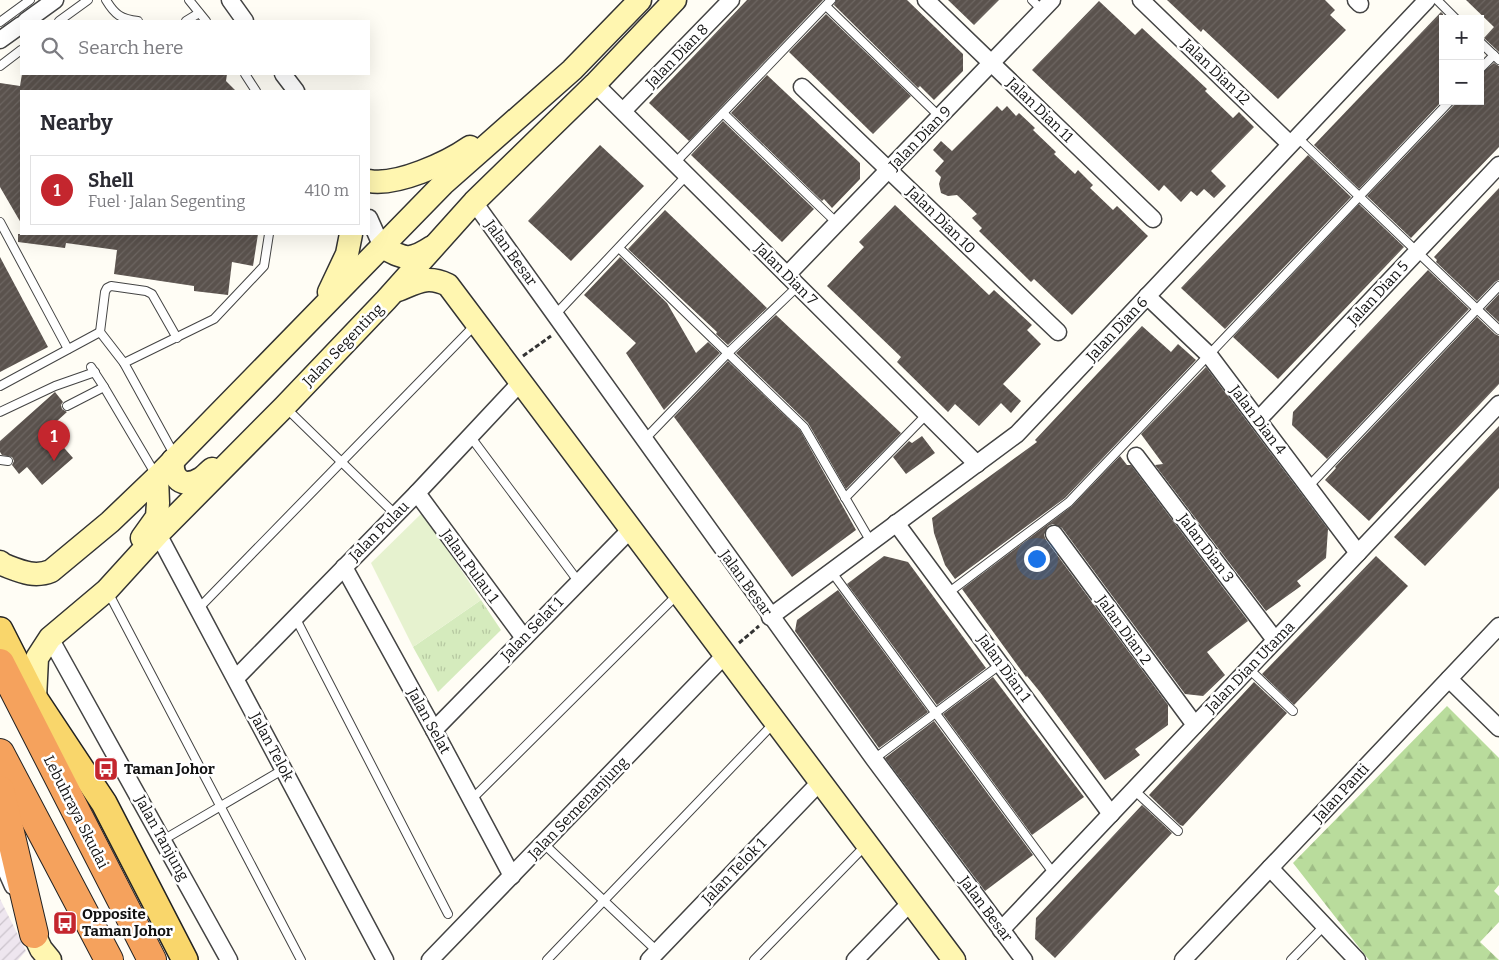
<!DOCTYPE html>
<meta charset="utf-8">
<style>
:root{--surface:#fff;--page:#f7f7f7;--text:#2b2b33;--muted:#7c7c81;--line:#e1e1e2;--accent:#c4262e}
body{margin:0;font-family:Bitter,serif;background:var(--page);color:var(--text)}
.controls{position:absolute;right:15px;top:15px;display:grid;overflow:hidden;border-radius:0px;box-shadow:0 5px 20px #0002}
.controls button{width:45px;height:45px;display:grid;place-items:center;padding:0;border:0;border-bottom:1px solid var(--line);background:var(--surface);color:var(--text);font:25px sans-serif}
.you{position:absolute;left:1036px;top:558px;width:18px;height:18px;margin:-12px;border:4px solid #fff;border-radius:50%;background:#1a73e8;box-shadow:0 0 0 8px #1a73e833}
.badge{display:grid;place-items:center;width:32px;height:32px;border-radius:50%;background:var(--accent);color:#fff;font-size:16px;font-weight:700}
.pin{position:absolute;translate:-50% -41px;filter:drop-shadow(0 1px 2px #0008)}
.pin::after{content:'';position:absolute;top:26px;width:18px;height:15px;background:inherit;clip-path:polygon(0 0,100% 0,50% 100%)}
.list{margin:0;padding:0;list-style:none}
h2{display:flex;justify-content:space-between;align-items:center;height:65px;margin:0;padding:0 20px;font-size:21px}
h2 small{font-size:16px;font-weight:400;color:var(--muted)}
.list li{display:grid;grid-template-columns:32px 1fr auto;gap:15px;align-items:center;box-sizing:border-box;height:70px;margin:0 10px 10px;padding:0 10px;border:1px solid var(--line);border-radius:0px}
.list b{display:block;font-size:19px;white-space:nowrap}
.list p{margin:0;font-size:16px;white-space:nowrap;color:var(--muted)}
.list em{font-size:16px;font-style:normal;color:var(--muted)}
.icon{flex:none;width:28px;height:28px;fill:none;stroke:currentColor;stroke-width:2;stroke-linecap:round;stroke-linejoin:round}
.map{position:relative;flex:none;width:1499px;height:960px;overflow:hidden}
.search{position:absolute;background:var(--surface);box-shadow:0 5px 20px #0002;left:20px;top:20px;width:350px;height:55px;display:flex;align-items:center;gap:12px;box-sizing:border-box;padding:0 18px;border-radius:0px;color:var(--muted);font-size:19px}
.panel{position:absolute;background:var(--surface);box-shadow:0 5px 20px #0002;left:20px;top:90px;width:350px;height:145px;border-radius:0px}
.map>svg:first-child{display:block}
</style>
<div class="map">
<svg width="1499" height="960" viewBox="0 0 1499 960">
<defs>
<pattern id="industrial-furrows" width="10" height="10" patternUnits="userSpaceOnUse" patternTransform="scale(1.25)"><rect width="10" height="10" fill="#eee6ef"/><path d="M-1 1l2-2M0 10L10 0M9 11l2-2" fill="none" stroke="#cbc4cc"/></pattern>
<pattern id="forest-firs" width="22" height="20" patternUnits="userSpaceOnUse" patternTransform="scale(1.25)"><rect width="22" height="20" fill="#b9dc9c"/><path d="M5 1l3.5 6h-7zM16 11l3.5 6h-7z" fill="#9ebc85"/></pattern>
<pattern id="park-tufts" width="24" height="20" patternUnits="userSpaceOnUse" patternTransform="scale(1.25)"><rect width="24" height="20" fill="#d5ebbd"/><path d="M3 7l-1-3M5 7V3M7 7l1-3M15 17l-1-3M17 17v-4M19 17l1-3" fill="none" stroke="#b6c8a1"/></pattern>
<pattern id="building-hatch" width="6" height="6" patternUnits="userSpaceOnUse" patternTransform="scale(1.25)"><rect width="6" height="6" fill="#5a524d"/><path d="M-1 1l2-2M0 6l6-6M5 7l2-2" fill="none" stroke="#6d6662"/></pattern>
</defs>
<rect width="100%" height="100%" fill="#fffdf5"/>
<path fill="url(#industrial-furrows)" d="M0,899l26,52 -8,9h-18z"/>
<path fill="url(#forest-firs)" d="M1447,706l52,52v127l-5,6 5,5v26l-19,20 19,18h-130l-76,-97z"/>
<path fill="url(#park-tufts)" d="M481,600l20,30 -63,62 -25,-45z"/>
<path fill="#e6f2cf" d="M423,512l58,88 -68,47 -42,-84z"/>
<g fill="url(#building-hatch)">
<path d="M747,0h76l-134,141 -40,-38z"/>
<path d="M836,0h71l56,54v17l-29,29 -14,-14 -2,2 -84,-83z"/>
<path d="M948,0h51l-25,25z"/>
<path d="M1167,0h158l10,10 -5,5 16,15 -68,69 -75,-70 -2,3z"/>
<path d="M1466,0h33v52l-15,-14 10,-11z"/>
<path d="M1099,1l36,34 7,-7 65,61 -2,2 28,27 6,-6 15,15 -43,44 15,15 -12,12 -10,-9 -7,7 -6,-5 -10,11 -17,-17 -5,6 -127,-121z"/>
<path d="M1441,12l2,2v86l-84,89 -45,-44z"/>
<path d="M826,14l85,82 -38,38 -84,-82z"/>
<path d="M1494,63l5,3v81l-88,91 -44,-42 87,-91 2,-4h24v-27z"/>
<path d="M22,74h205l-1,7 10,10h-215v132l-21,-36v-104l20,3z"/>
<path d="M767,75l93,88v16l-28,29 -8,-9 -2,2 -91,-88z"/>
<path d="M997,106l5,5 5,-5 9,10 3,-3 16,15 -2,2 23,22 -2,2 21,20 3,-4 15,15 -3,3 23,22 4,-4 31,30 -76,79 -38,-36 -3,3 -52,-51 3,-3 -10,-10 5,-4 -20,-19 -9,1 -7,-3 -2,-9 2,-7 -6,-6 9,-10 -11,-11 8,-9 11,10z"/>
<path d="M723,121l91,88 -32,33 -91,-87z"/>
<path d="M600,145l44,41 -73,75 -43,-40z"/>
<path d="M1308,155l43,42 -126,132 -44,-41z"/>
<path d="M1499,188v92l-4,2 -18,19 -41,-39 1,-2 -3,-3z"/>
<path d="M1359,204l45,43 -126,132 -45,-42z"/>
<path d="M895,205l94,90 5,-5 38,35 -5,5 14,14 -38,40 18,17 -10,12 -10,-10 -22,23 -24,-22 -7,8 -51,-50 4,-5 -74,-71 37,-39 -5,-5z"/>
<path d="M665,210l102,98 -39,37 -12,-11 1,-2 -89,-83z"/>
<path d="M18,234h240l-5,32 -21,-4 -4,33 -34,-4v-5l-80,-12 3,-24 -51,-7 -1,5 -47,-6z"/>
<path d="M0,257l48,90 -48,25z"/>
<path d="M620,257l47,46 29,50 12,-11 12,11 -56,57 -38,-57 10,-10 -52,-48z"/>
<path d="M1428,270l41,39 -142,150 -35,-34 1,-13z"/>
<path d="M1499,294v28l-14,-13z"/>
<path d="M776,315l125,118 -55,56 -38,-66 -72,-70z"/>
<path d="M1477,317l18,17 4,2v48l-130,137 -44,-41 11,-12 -1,-1z"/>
<path d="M1142,326l29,26 7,-8 18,16 -131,138 -110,81 -10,-14 -11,-32 -2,-15 105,-76 -2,-2z"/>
<path d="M728,361l72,69 56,100 -64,47 -118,-160z"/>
<path d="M1206,367l122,162 -2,29 -29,23 4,5 -35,25 -111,-146 8,-1 -22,-30z"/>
<path d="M55,392l8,10 -2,3 1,4 5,3 -10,9 10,13 -9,7 15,17 -31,27 -15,-18 -8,7 -7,-9 2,-4 -2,-4 -10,-2 -2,-3v-11z"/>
<path d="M1499,426v62l-74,78 -31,-29z"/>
<path d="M922,436l13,17 -29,21 -13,-17 16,-16 3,2z"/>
<path d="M1120,456l7,9h4l117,156 -41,31 18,23 -22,21 -18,-2 -123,-166 -9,-4 -5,2 -4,9 2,5 122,165v20l-33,24 5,6 -35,25 -65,-88 -13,-16 -1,1 -64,-88 110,-83z"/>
<path d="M884,556l24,6 78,106 -49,37 -90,-121z"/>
<path d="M1376,556l32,30 -114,119 -32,-31z"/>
<path d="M838,590l90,122 -49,36 -84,-117 2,-11z"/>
<path d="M993,677l91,120 -52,38 -89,-121z"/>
<path d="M1254,682l33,31 -104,113 -3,-1 -31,-30z"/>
<path d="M934,721l99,134 -48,36 -100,-133z"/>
<path d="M1142,805l30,28 -117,125 -20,-19 1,-21z"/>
</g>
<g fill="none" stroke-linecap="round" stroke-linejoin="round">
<defs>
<g id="lane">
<path d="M106,0c9,15 15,19 32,21"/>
<path d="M189,0l17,21"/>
<path d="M1032,0l10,10"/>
<path d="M1437,0l19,19"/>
<path d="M826,6l114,111"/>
<path d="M59,21l29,-21"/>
<path d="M186,21l13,-8"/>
<path d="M0,22l30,-22"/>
<path d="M1480,42l19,18"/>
<path d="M0,66l21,-16"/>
<path d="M1480,69l14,-14"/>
<path d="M245,74l11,17"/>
<path d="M723,113l115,111"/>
<path d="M1297,137l202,193"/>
<path d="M675,163l156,-163"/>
<path d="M0,222l68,127"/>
<path d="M619,248l185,179 67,115"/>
<path d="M555,315l132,-140"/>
<path d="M124,363l90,-44 50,-53 5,-32"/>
<path d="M91,367l13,20 52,88"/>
<path d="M0,386l100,-54"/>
<path d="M67,406l37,-19"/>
<path d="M285,407l110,107"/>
<path d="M0,412l55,-26 40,-14"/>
<path d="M470,436l108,145"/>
<path d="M644,440l83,-86 71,-68"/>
<path d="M175,456l-51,-93 -24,-31 5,-40 2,-4 4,-2 35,5 6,3 25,44"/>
<path d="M0,460l8,1"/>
<path d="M1308,487l191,-201"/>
<path d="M845,498l82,-84"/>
<path d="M831,571l223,303"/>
<path d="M108,592l193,368"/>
<path d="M948,593l121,-91 381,-401"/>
<path d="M198,609l277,-284"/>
<path d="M295,617l153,297"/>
<path d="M1249,669l44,42"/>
<path d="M874,759l127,-95"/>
<path d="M1134,790l44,41"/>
<path d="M471,800l206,-205"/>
<path d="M163,840l121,-71"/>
<path d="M544,844l113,107"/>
<path d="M547,960l227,-237"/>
<path d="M754,960l112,-115"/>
<path d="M1291,960l33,-34"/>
</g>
<g id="street">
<path d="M230,0l15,21"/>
<path d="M926,0l227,219"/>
<path d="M1141,0l149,144"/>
<path d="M1356,0l4,4"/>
<path d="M26,21l29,-21"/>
<path d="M0,40l21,-15"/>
<path d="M283,74l13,17"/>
<path d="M595,84l382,380"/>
<path d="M802,87l256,245"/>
<path d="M623,111l108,-111"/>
<path d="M474,202l400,557 150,201"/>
<path d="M369,218l13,29"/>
<path d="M787,275l265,-275"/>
<path d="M1147,296l62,59 149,198"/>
<path d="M1258,420l241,-255"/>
<path d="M1136,456l139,184"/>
<path d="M417,493l107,145"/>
<path d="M896,523l215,291"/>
<path d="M158,534l227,426"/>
<path d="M1054,534l141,191"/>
<path d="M344,567l90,163 78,146"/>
<path d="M770,617l247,-183 410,-434"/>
<path d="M50,638l179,322"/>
<path d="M236,678l181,-185 104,-111"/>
<path d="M1449,679l50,49"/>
<path d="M434,730l197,-201"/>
<path d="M0,857l13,29"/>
<path d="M1270,868l87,92"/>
<path d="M1001,930l498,-526"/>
<path d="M430,960l295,-305"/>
<path d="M649,960l171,-178"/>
<path d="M855,960l56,-58"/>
<path d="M1183,960l316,-334"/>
</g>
<g id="secondary">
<path d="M369,181c28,5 78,-18 101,-34"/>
<path d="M382,247c23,12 27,15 50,0"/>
<path d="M398,290c20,-8 29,-15 50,-5l506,675"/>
<path d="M329,292l18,-38 4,-20"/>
<path d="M173,460c-2,18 9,29 27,19 4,-2 8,-7 12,-10"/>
<path d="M142,538l15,-21 1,-14 -1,-26"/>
<path d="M0,562l4,3c16,6 30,13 47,6l59,-49 47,-45 286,-293 129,-114 68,-70"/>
<path d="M35,699l2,-41 13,-20 57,-48 51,-56 126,-127 102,-107 88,-98 121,-118 80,-84"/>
<path d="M34,934l7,15 9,11"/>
</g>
<path id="primary" d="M0,630l35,69 69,104 81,157"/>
<g id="highway">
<path d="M0,663l152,297"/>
<path d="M0,753l109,207"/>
<path d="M0,790l34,144"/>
</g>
</defs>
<use href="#lane" stroke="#444" stroke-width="10"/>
<use href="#street" stroke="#444" stroke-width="19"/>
<use href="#secondary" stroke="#333" stroke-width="25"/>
<use href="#primary" stroke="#222" stroke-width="28"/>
<use href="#highway" stroke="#222" stroke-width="30"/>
<g stroke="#333" stroke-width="3" stroke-dasharray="5 2.5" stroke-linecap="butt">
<path d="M523,356l28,-20"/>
<path d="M739,643l20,-17"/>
</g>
<use href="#lane" stroke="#fff" stroke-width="8"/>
<use href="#street" stroke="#fff" stroke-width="16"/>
<use href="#secondary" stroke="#fff6b0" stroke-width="22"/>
<use href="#primary" stroke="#f9d66b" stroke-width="25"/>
<use href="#highway" stroke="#f5a25d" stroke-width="28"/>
</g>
<defs>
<symbol id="bus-square" viewBox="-11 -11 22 22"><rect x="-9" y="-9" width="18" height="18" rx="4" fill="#c4262e" stroke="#fff"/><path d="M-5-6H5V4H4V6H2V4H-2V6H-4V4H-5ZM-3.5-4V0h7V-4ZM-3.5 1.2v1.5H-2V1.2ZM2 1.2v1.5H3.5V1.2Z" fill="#fff"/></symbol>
</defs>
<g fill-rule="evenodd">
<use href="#bus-square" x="92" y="755" width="28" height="28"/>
<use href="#bus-square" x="51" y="909" width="28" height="28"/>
</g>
<g text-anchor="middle" stroke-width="5" stroke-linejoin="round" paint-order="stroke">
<g font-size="15" fill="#111" stroke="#fff">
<text transform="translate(677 56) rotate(-46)" y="5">Jalan Dian 8</text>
<text transform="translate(1216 72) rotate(44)" y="5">Jalan Dian 12</text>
<text transform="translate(1040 110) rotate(44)" y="5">Jalan Dian 11</text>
<text transform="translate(920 138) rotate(-46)" y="5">Jalan Dian 9</text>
<text transform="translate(941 220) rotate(44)" y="5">Jalan Dian 10</text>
<text transform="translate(511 253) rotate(54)" y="5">Jalan Besar</text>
<text transform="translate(786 274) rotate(45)" y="5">Jalan Dian 7</text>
<text transform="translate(1378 293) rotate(-47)" y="5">Jalan Dian 5</text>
<text transform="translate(1117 329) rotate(-47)" y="5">Jalan Dian 6</text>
<text transform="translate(343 345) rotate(-46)" y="5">Jalan Segenting</text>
<text transform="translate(1258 420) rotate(53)" y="5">Jalan Dian 4</text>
<text transform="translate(379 531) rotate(-45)" y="5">Jalan Pulau</text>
<text transform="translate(1206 548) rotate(53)" y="5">Jalan Dian 3</text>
<text transform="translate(470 566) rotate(54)" y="5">Jalan Pulau 1</text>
<text transform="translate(746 583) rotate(54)" y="5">Jalan Besar</text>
<text transform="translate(532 629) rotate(-46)" y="5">Jalan Selat 1</text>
<text transform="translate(1124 630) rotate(54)" y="5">Jalan Dian 2</text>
<text transform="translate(1250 667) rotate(-46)" y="5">Jalan Dian Utama</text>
<text transform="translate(1004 668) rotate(54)" y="5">Jalan Dian 1</text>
<text transform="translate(429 721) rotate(61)" y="5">Jalan Selat</text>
<text transform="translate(272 747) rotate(62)" y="5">Jalan Telok</text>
<text transform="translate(1341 793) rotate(-47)" y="5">Jalan Panti</text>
<text transform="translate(578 808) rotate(-46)" y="5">Jalan Semenanjung</text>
<text transform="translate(76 812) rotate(63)" y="5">Lebuhraya Skudai</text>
<text transform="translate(162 838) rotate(61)" y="5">Jalan Tanjung</text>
<text transform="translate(734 871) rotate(-46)" y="5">Jalan Telok 1</text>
<text transform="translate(986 909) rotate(53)" y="5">Jalan Besar</text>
</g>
<g font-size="15" font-weight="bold" fill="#111" stroke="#fff" text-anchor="start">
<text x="124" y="774">Taman Johor</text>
<text x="82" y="919">Opposite<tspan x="82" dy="17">Taman Johor</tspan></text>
</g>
</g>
</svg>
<div class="controls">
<button>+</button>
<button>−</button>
</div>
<div class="you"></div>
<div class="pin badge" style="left:54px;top:461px">1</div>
<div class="search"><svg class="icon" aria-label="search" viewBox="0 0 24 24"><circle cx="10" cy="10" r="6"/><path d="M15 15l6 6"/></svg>Search here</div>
<section class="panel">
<h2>Nearby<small></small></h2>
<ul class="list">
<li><span class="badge">1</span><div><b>Shell</b><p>Fuel · Jalan Segenting</p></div><em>410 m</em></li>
</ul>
</section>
</div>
